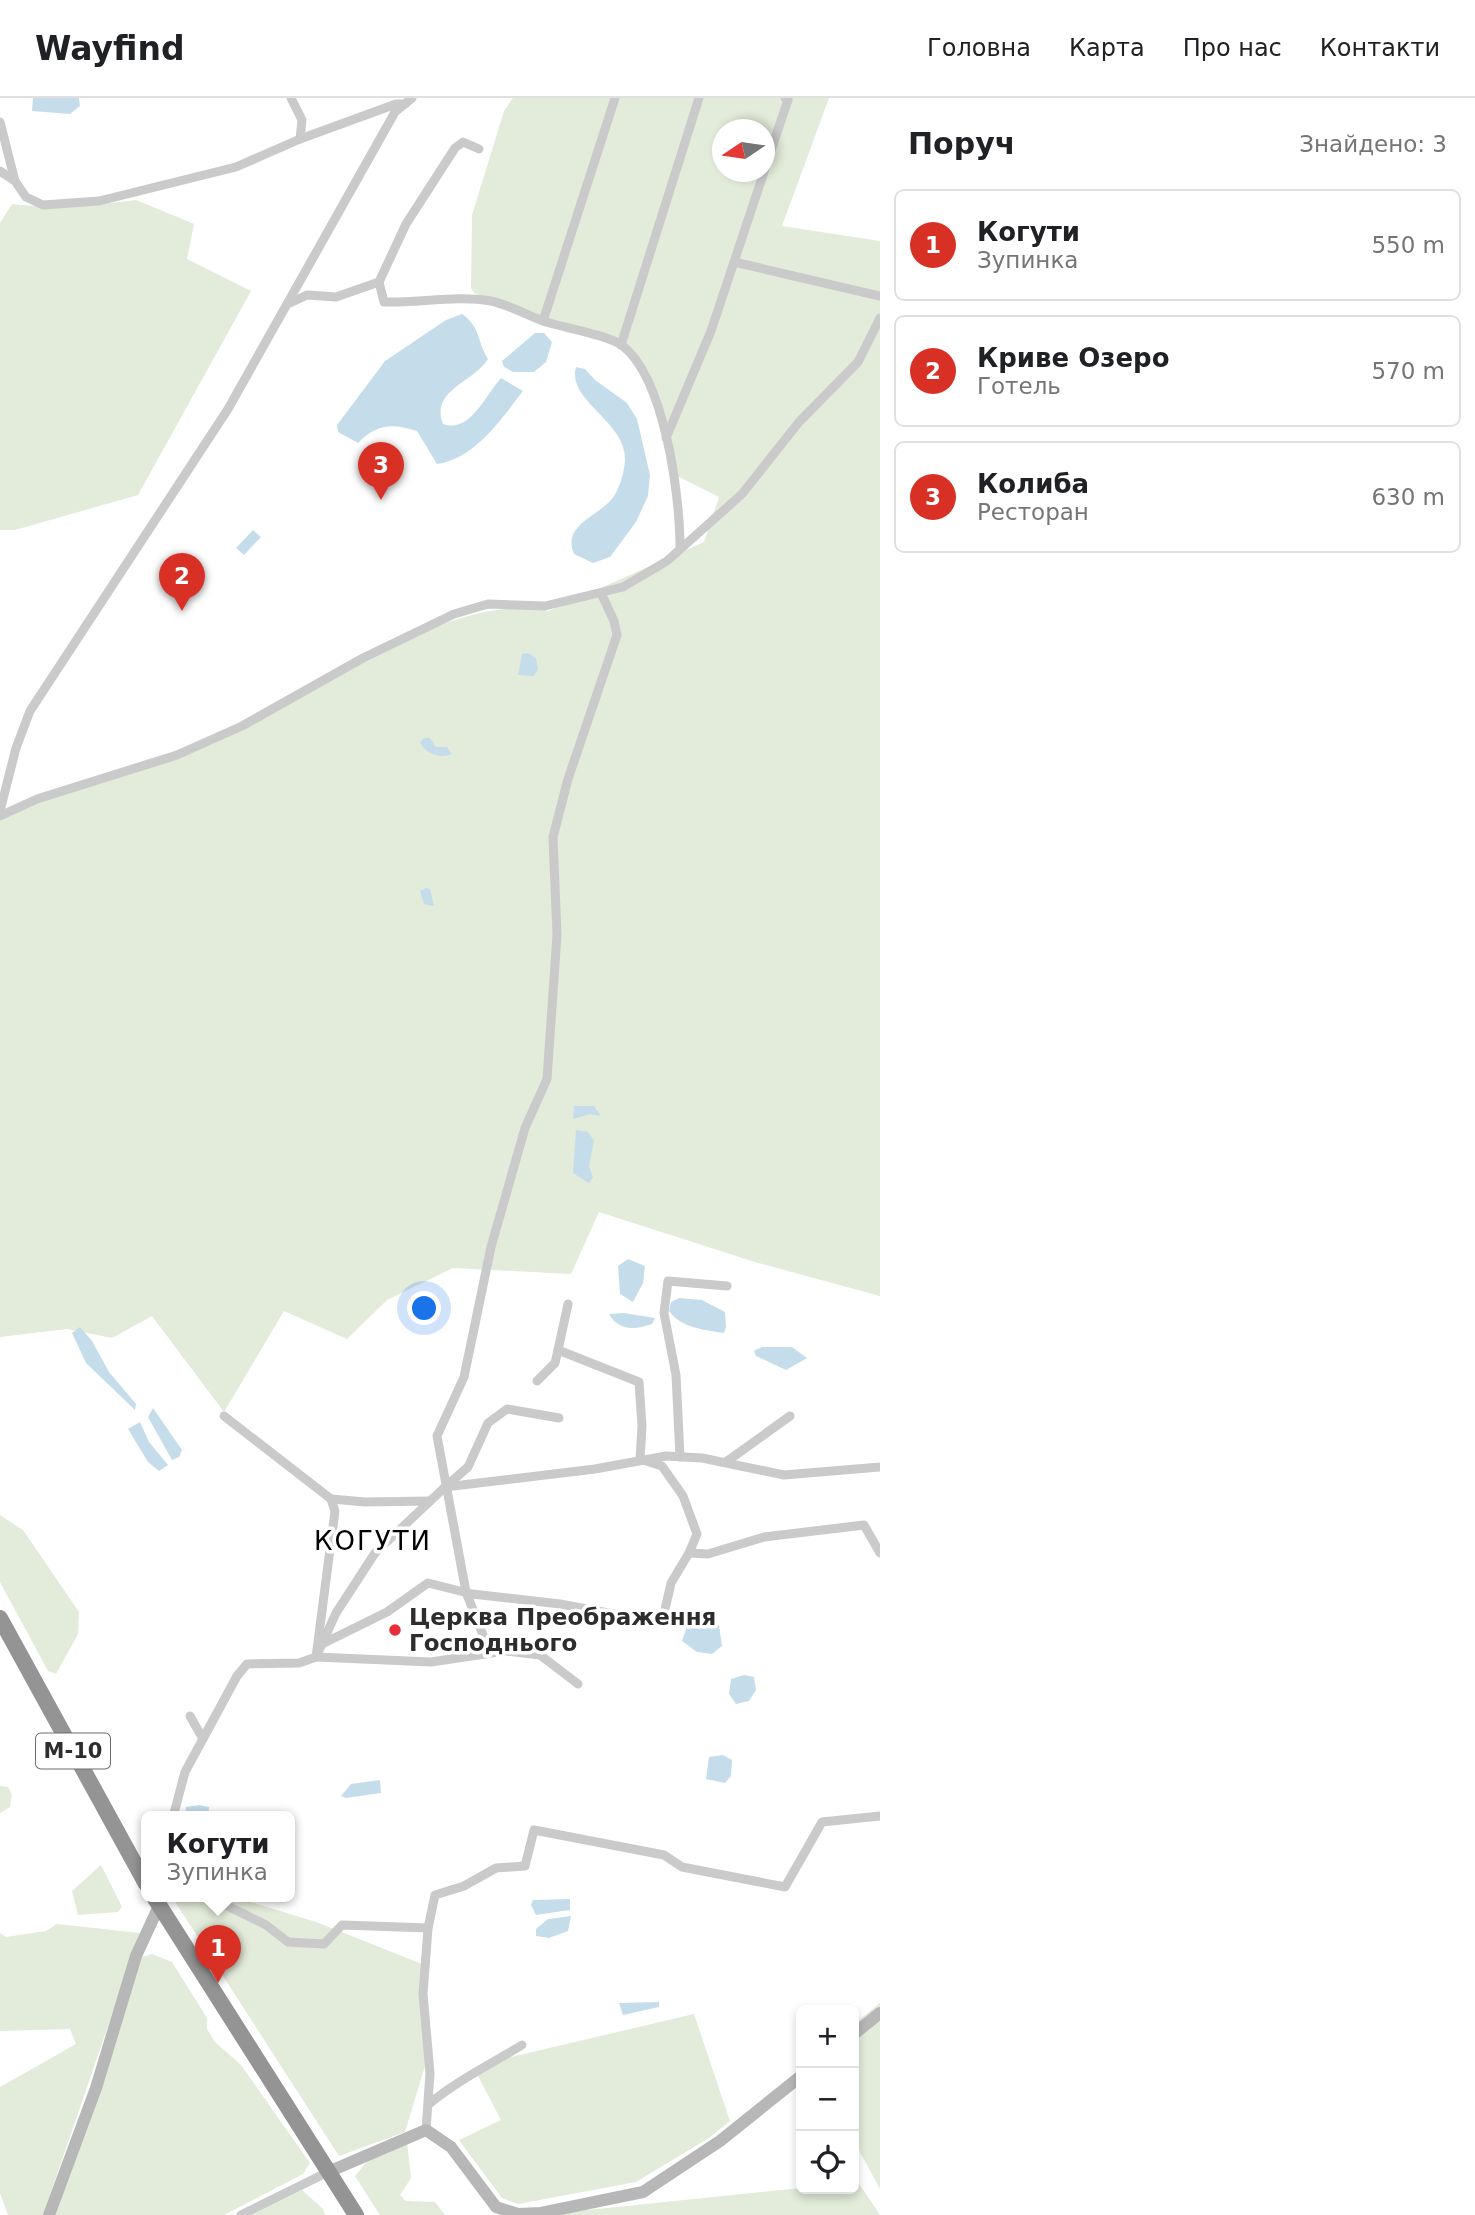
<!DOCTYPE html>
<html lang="uk">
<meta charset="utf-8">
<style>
:root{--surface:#fff;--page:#f6f6f6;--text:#202124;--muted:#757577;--line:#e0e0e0;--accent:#d93025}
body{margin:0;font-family:"DejaVu Sans",sans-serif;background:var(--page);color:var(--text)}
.controls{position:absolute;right:21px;bottom:21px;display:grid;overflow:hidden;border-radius:10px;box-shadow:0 4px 10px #0003}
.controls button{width:63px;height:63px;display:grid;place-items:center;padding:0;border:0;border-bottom:2px solid var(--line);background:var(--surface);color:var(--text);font:35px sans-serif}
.compass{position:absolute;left:712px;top:21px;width:63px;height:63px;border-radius:50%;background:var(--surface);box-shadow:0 4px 10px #0003;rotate:257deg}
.you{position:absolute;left:425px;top:1211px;width:24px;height:24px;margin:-18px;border:5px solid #fff;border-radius:50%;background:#1a73e8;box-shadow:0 0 0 10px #1a73e833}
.badge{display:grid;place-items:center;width:46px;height:46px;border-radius:50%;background:var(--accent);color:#fff;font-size:23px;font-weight:700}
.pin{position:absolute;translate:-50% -58px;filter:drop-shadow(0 2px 4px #0008)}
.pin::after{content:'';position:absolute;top:37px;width:24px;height:21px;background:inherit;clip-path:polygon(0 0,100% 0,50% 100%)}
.popup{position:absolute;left:141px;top:1713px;width:154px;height:91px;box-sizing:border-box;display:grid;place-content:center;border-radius:10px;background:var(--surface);filter:drop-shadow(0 2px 5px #0005);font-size:23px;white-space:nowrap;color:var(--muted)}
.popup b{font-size:26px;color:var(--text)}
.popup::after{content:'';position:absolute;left:50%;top:100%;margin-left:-14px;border:14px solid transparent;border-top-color:var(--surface)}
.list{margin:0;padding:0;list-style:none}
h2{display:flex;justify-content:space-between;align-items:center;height:91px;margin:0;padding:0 28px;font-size:30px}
h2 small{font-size:23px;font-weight:400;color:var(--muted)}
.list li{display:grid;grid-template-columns:46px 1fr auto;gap:21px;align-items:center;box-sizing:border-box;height:112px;margin:0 14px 14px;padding:0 14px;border:2px solid var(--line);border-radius:10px}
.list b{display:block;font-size:26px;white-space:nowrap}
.list p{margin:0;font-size:23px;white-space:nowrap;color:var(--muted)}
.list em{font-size:23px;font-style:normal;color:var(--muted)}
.icon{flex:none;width:38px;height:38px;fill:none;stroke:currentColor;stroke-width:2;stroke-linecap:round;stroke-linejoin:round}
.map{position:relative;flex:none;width:880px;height:2117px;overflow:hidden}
header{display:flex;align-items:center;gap:42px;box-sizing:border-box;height:98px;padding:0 35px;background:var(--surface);border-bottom:2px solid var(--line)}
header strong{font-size:33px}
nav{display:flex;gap:38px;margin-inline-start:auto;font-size:24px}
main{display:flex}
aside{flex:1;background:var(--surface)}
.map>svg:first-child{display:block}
</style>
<header>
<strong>Wayfind</strong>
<nav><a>Головна</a><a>Карта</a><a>Про нас</a><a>Контакти</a></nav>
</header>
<main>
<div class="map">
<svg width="880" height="2117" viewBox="0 0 880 2117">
<rect width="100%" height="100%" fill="#fff"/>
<g fill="#e3ebda" fill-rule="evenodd">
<path d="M513,0h316l-47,128 98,15v1055l-125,-34 -156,-50 -28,62 -118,-6 -66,32 -40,39 -63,-28 -60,101 -72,-96 -40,22 -45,-9 -67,8v-522c66,-22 134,-40 198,-65 101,-39 243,-162 351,-139l155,-69 15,-45 -42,-21 -29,-105 -28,-32 -56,-14 -90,-32 -3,-5 1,-73 32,-104zM722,32h42v42h-42z"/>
<path d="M136,102l58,24 -7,35 64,32 -113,204 -123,35h-15v-307l12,-19c42,5 82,1 124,-4z"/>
<path d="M0,1417l23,15 56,82 -1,22 -22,40 -8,-3 -48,-89z"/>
<path d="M0,1688l8,1 4,8 -2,12 -10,6z"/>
<path d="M101,1767l21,42 -4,5 -40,3 -6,-24z"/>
<path d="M172,1799h62l82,25 106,42 6,92 -23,76 -66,24z"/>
<path d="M57,1826l83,9 -97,282h-35l-8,-22v-106l76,-43 -6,-15 -70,2v-98l6,4 40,-6z"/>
<path d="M152,1856l20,8 35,56v11l8,13 26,23 69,98 -7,11 -79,41h-171l89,-258z"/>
<path d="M880,1905v186l-26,-48v-117z"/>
<path d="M694,1916l36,107 -21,17 -73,44 -118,22 -16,-6 -43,-58 42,-20 -24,-46 17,-13z"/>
<path d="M407,2044l4,36 -11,17 6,6 29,1 10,13h-65l-25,-39 15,-18z"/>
<path d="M854,2084h4l22,33h-341l262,-27 53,1z"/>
<path d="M302,2092l21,19 2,6h-74z"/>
</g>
<g fill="#c5ddeb">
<path d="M33,0h46l1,8 -10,8 -38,-3z"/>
<path d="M462,216c19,13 15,28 26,45 -15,24 -58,31 -45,65 27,10 43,-30 58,-46l22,13c-22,28 -47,67 -86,73l-20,-33c-26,-8 -40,-7 -59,12l-20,-11 -1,-7 48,-64 61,-41z"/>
<path d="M535,235h9l8,9 -6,20 -12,10h-21l-9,-5 -2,-6z"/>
<path d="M576,269l9,2 10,11 32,23 10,16 13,56 -2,21 -12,26 -26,35 -17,6 -19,-9c-12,-28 23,-38 36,-53 9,-9 14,-28 15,-40 2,-40 -59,-60 -49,-94z"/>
<path d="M253,432l8,7 -17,18 -8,-7z"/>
<path d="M528,555l8,5 2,11 -4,7 -16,-1 4,-21z"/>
<path d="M424,640h6l6,9h11l5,7c-11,5 -27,0 -32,-12z"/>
<path d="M426,790l4,1 4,17 -10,-2 -4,-13z"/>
<path d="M574,1008h20l7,10 -11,-2 -17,5z"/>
<path d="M576,1032l12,2 6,9 -5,25 4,11 -4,6 -16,-10z"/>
<path d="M628,1161l17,7 -2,17 -10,19 -13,-8 -2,-28z"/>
<path d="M679,1200l23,2 23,12 1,15 -2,6c-19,-3 -43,-5 -55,-22l2,-9z"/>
<path d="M624,1215l31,5 -3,6c-16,6 -34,7 -43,-10z"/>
<path d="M80,1229l12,14 17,31 27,32 -1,6 -49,-47 -14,-30z"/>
<path d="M762,1249h30l15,11 -21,12 -30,-14 -2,-5z"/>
<path d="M153,1310l29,42 -3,7 -7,3 -24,-43z"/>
<path d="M140,1324l9,20 19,23 -9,6 -11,-9 -20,-33z"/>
<path d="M705,1524l14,3 3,21 -10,8 -15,-2 -15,-11 5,-15z"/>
<path d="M744,1577l10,2 2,13 -7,11 -13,3 -7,-10 2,-15z"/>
<path d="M723,1657l9,5 -1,16 -6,7 -19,-4 3,-22z"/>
<path d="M380,1682l1,13 -35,5 -5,-2 10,-12z"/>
<path d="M199,1707l10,2 -1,10h-23l1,-10z"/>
<path d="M570,1801v11l-34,5 -5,-10 2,-5z"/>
<path d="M571,1818l-3,15 -19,7 -13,-2v-7l12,-10z"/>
<path d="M659,1904v5l-36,8 -4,-12z"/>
</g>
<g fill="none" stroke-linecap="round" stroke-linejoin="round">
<g stroke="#cacaca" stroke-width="9">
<path d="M291,0l11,22 -2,19"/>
<path d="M0,24l15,59"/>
<path d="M0,73l15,10 11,16 17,8 56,-4 137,-34 64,-28 96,-35h9"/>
<path d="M764,73l24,-71 -3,-2"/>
<path d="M734,164l146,34"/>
<path d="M379,184l27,-58 49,-76 8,-6 16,7"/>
<path d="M290,205l17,-8 29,2 43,-15 5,20c35,1 73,-7 107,-1 19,4 37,15 55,21 20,6 62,13 77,24 42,34 57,150 57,202"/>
<path d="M543,223l72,-223"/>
<path d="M621,247l78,-247"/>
<path d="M666,340l45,-107 53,-159"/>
<path d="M0,713l16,-63 14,-37 198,-302 167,-297 17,-14"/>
<path d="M0,718l37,-17 140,-44 65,-29 121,-68 91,-44 34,-10 57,2 78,-19 44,-26 75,-67 57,-72 59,-60 22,-44"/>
<path d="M568,1206l-10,46 81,32 3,44 -2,33 22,7 21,30 14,38 -8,19"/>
<path d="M537,1283l18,-18 3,-13"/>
<path d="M224,1318l107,83 4,12 -19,146 115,5 74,-11 35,4 38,29"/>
<path d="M680,1359l-4,-82 -12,-62 4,-32 59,5"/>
<path d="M726,1364l64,-46"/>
<path d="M445,1389l23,-20 20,-44 19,-14 52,9"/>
<path d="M331,1401l34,3 65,-1"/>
<path d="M322,1546l65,-32 41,-29 44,11 88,10 102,19 9,-40 18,-30 19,1 56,-17 100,-12 16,28"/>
<path d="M490,1555l-24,-61 -29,-156 27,-59 27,-130 34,-119 22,-49 10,-144 -4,-98 15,-58 49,-144 -3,-14 -13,-28"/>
<path d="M190,1618l13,23"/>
<path d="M173,1719l12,-45 52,-96 10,-12 52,-1 17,-6 20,-44 39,-60 70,-66 150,-18 71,-13 36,2 82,17 96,-8"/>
<path d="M209,1799l57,28 22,17 36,2 18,-19 86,3"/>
<path d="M429,2006c29,-24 62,-40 93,-59"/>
<path d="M426,2032l4,-57 -7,-79 5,-66 7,-33 29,-9 32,-18 29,-2 9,-36 130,25 18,12 103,20 37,-65 58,-6"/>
<path d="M241,2117l87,-43"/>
</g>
<g stroke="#b7b7b7" stroke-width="12">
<path d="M854,1936l26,-21"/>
<path d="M328,2074l98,-42 25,17 45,60 22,7 23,-1 102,-21 77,-51 81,-65"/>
<path d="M49,2117l47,-127 40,-132 23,-50"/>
</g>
<g stroke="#949494" stroke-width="16">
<path d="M0,1520l146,266"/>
<path d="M154,1799l202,318"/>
</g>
</g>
<circle fill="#e72c3b" stroke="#fff" stroke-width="2.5" cx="395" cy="1532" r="7"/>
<g text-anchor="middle" stroke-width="7" stroke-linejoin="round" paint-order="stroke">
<rect fill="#fff" stroke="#6c6c6c" stroke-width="2" x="36" y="1635.5" width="74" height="35" rx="5"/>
<g font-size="21" font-weight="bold" fill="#2d2d2d">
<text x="73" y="1660">М-10</text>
</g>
<g font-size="23" font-weight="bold" fill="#2d2d2d" stroke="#fff" text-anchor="start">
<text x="409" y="1527">Церква Преображення<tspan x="409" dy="26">Господнього</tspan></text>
</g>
<g font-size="26" letter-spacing="2" fill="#000" stroke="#fff">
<text x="373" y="1452">КОГУТИ</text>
</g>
</g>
</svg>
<div class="controls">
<button>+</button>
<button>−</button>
<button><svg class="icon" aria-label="locate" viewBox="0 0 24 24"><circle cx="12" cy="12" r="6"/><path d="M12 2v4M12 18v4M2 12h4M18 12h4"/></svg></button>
</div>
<svg class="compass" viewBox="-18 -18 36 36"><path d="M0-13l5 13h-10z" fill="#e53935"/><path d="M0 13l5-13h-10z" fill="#757577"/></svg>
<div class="you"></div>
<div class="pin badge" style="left:218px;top:1885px">1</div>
<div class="popup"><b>Когути</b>Зупинка</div>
<div class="pin badge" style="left:182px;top:513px">2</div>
<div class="pin badge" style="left:381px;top:402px">3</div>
</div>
<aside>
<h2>Поруч<small>Знайдено: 3</small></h2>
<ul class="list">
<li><span class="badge">1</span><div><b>Когути</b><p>Зупинка</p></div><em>550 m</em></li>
<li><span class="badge">2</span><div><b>Криве Озеро</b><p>Готель</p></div><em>570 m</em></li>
<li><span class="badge">3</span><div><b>Колиба</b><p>Ресторан</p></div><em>630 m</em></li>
</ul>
</aside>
</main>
